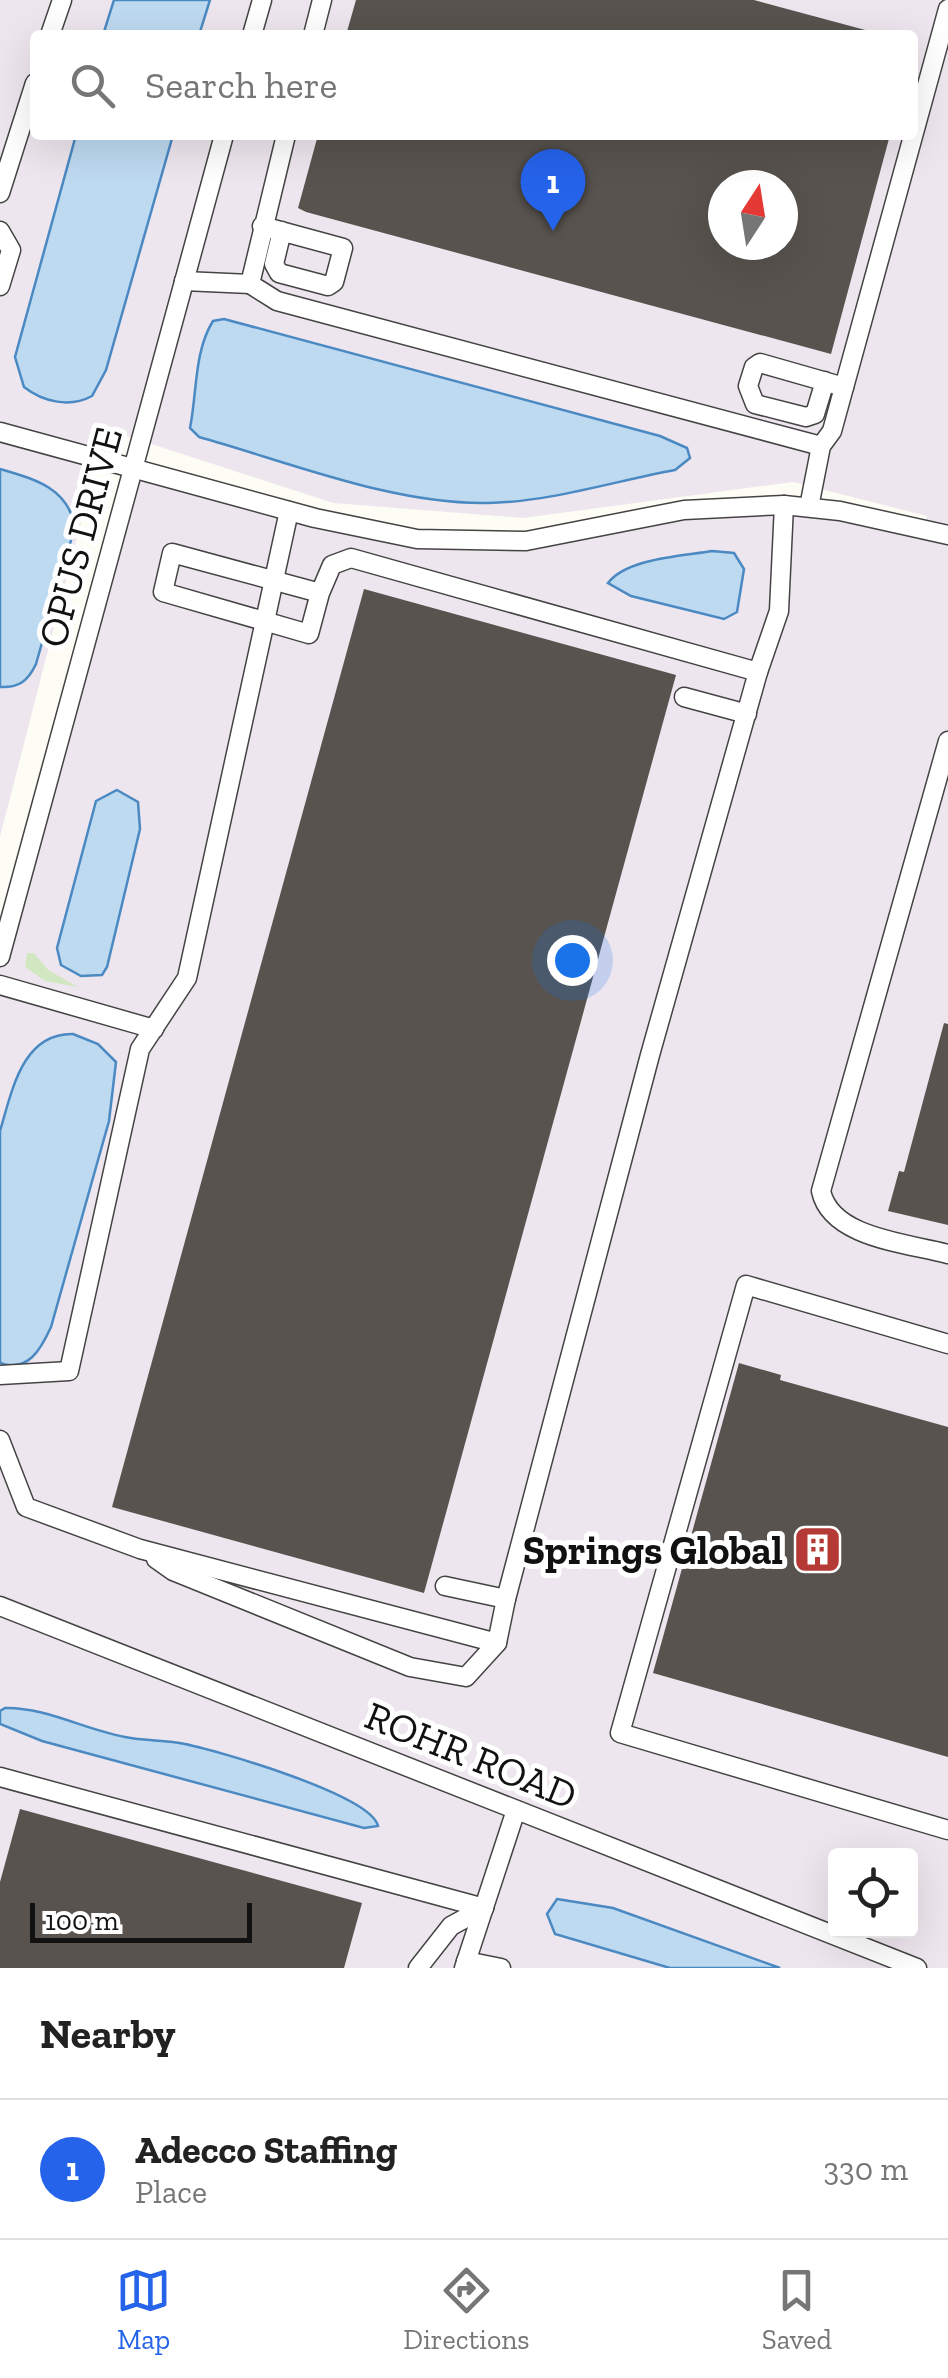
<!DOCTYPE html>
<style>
:root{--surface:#fff;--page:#f2f2f2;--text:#222;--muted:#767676;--line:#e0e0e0;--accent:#2563eb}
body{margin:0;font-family:"Zilla Slab",serif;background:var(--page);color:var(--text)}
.controls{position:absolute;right:30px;bottom:30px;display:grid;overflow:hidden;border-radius:10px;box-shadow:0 10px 40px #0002}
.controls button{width:90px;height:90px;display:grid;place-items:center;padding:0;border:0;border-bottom:2px solid var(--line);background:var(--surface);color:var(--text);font:50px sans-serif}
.compass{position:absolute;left:708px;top:170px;width:90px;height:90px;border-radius:50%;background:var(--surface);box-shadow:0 10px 40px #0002;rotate:12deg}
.scale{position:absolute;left:30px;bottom:25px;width:222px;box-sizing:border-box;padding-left:10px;border:5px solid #111;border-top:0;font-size:28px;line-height:35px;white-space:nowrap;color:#111;-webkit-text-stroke:8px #fff;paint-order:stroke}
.you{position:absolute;left:572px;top:960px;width:35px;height:35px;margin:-25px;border:8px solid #fff;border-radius:50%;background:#1a73e8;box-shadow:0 0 0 15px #1a73e833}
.badge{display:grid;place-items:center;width:65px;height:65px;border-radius:50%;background:var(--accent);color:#fff;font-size:32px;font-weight:700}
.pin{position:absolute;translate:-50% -82px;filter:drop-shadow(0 2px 5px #0008)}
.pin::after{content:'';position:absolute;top:52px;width:35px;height:30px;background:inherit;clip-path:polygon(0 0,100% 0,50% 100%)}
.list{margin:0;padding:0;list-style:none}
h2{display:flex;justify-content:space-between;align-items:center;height:130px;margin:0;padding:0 40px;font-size:42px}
h2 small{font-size:32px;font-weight:400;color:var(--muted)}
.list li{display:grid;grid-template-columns:65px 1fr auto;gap:30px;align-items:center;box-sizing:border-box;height:140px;padding:0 40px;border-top:2px solid var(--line)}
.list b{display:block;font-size:38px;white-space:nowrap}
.list p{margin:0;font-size:32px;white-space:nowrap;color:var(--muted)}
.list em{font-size:32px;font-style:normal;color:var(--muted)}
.icon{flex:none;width:55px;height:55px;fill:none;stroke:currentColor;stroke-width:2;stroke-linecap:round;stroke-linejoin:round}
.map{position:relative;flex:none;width:948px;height:1968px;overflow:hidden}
.search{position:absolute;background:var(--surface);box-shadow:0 10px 40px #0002;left:30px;right:30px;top:30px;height:110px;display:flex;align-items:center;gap:25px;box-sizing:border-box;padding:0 35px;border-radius:10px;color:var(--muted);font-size:38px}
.sheet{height:270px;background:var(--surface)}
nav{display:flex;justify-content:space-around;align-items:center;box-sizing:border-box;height:140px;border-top:2px solid var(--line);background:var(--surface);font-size:28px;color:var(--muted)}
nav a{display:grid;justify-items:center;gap:5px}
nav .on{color:var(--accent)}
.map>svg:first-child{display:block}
</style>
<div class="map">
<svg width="948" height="1968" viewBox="0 0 948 1968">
<rect width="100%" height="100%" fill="#fefdf5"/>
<path fill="#eee6ee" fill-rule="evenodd" d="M0,0h948v1968h-948v-1011l135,-489 317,74 283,-36 189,21 3,-11 -134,-34 -270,36 -190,-15 -228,-74 -105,408zM35,35h878v100h-878zM723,185h60v60h-60zM836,1856h74v74h-74z"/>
<path fill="#d1e7c1" d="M27,953h7l14,17 30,17 -33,-6 -20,-14z"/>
<g fill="#bedaf1" stroke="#4b89c2" stroke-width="2.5">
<path d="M114,0h96l-11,35h-96z"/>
<path d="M76,135h97l-67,235 -14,26c-22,12 -49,6 -68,-9l-9,-30z"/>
<path d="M224,319l436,117 27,12 3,10 -15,12c-60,11 -125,32 -187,33 -94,2 -199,-41 -289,-66l-9,-9c7,-34 4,-77 23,-107z"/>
<path d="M0,469c34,10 67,18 75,57l-39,138c-8,17 -17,24 -36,23z"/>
<path d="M712,551l22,2 10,16 -7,43 -13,7 -93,-23 -23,-13c19,-25 75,-27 104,-32z"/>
<path d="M117,790l21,12 2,27 -33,138 -5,8 -21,1 -20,-11 -4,-17 39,-147z"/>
<path d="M73,1034l25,10 18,18 -7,59 -58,206c-10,22 -23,46 -51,36v-232c12,-40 22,-98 73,-97z"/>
<path d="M5,1708c42,-1 84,24 126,30 18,3 36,2 54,6 34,7 186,51 193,82l-14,2 -322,-87 -42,-17v-13z"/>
<path d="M557,1899l56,9 167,60h-110l-115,-34 -8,-20z"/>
</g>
<g fill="#58534e" fill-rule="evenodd">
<path d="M356,0h398l115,31v4h-523z"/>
<path d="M318,135h572l-59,219 -525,-142 -8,-4zM723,185h60v60h-60z"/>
<path d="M364,589l312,86 -252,918 -312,-86z"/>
<path d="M944,1023l4,1v201l-60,-14 11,-40 5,1z"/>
<path d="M739,1363l42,12 -1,5 168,47v330l-295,-84z"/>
<path d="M20,1809l342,94 -18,65h-344v-86z"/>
</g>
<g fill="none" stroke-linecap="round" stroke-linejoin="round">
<defs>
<g id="minor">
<path d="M50,35l12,-35"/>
<path d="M252,35l10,-35"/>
<path d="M313,35l9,-35"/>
<path d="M286,135l-36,149 27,17 544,145"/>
<path d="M0,193l35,-110"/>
<path d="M262,226l81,22 -9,34 -6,4 -49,-13 -5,-9 8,-33"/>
<path d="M0,231l11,19 -11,36"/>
<path d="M184,281l66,3"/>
<path d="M825,381l-10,33 -9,3 -51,-13 -7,-18 6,-19 6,-4 84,24"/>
<path d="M0,432l315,86 102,21 109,2 158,-31 100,-5 56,6 108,24"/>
<path d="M809,507l12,-61 11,-15 116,-422"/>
<path d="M320,593l-11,41 -146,-42 9,-39 148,40 12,-28 19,-7 407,114 21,-61 5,-106"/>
<path d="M684,697l63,17"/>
<path d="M948,741l-127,450c10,47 86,52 127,63"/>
<path d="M0,957l224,-822"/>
<path d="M0,985l154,44"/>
<path d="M948,1344l-202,-59 -126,448 328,97"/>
<path d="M0,1375l69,-4 71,-322 47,-71 102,-467"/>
<path d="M0,1440l26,67 114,42 357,94 9,-44 -61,-13"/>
<path d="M156,1559l17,12 237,96 56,10 31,-34"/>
<path d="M506,1599l144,-544 108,-383"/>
<path d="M0,1606l917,362"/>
<path d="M0,1777l484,131"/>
<path d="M466,1961l35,7"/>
<path d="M418,1968l33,-42 33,-18"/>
<path d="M464,1968l52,-158"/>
</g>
</defs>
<use href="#minor" stroke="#444" stroke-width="21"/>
<use href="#minor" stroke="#fff" stroke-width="18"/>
</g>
<defs>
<symbol id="building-square" viewBox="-11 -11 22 22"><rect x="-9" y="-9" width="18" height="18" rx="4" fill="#b53934" stroke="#fff"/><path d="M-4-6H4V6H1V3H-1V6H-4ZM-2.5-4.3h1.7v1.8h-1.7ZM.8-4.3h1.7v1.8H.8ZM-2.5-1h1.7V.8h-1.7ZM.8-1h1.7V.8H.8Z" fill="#fff"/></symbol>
</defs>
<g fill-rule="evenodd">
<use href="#building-square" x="790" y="1522" width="55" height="55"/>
</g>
<g text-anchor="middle" stroke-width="10" stroke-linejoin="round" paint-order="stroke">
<g font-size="40" fill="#111" stroke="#fff">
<text transform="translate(80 537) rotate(-75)" y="14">OPUS DRIVE</text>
<text transform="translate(471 1755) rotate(22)" y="14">ROHR ROAD</text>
</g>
<g font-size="40" font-weight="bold" fill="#111" stroke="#fff" text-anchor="end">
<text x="783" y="1564">Springs Global</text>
</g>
</g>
</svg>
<div class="controls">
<button><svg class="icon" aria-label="locate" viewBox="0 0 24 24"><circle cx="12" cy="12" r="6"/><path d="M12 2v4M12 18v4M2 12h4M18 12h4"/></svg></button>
</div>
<svg class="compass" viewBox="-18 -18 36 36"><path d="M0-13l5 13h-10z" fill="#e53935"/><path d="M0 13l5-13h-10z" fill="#767676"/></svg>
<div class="scale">100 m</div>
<div class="you"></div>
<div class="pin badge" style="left:553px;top:231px">1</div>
<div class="search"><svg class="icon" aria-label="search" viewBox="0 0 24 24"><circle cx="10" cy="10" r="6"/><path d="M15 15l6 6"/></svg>Search here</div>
</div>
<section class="sheet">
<h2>Nearby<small></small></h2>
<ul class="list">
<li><span class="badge">1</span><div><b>Adecco Staffing</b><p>Place</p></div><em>330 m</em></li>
</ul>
</section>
<nav>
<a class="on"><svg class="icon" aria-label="map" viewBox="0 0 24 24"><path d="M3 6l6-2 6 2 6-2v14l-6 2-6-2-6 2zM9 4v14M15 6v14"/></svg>Map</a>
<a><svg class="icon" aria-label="directions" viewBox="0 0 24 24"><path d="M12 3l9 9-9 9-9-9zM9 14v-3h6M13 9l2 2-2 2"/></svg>Directions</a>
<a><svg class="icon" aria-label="saved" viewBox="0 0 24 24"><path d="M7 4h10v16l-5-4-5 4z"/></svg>Saved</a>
</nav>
